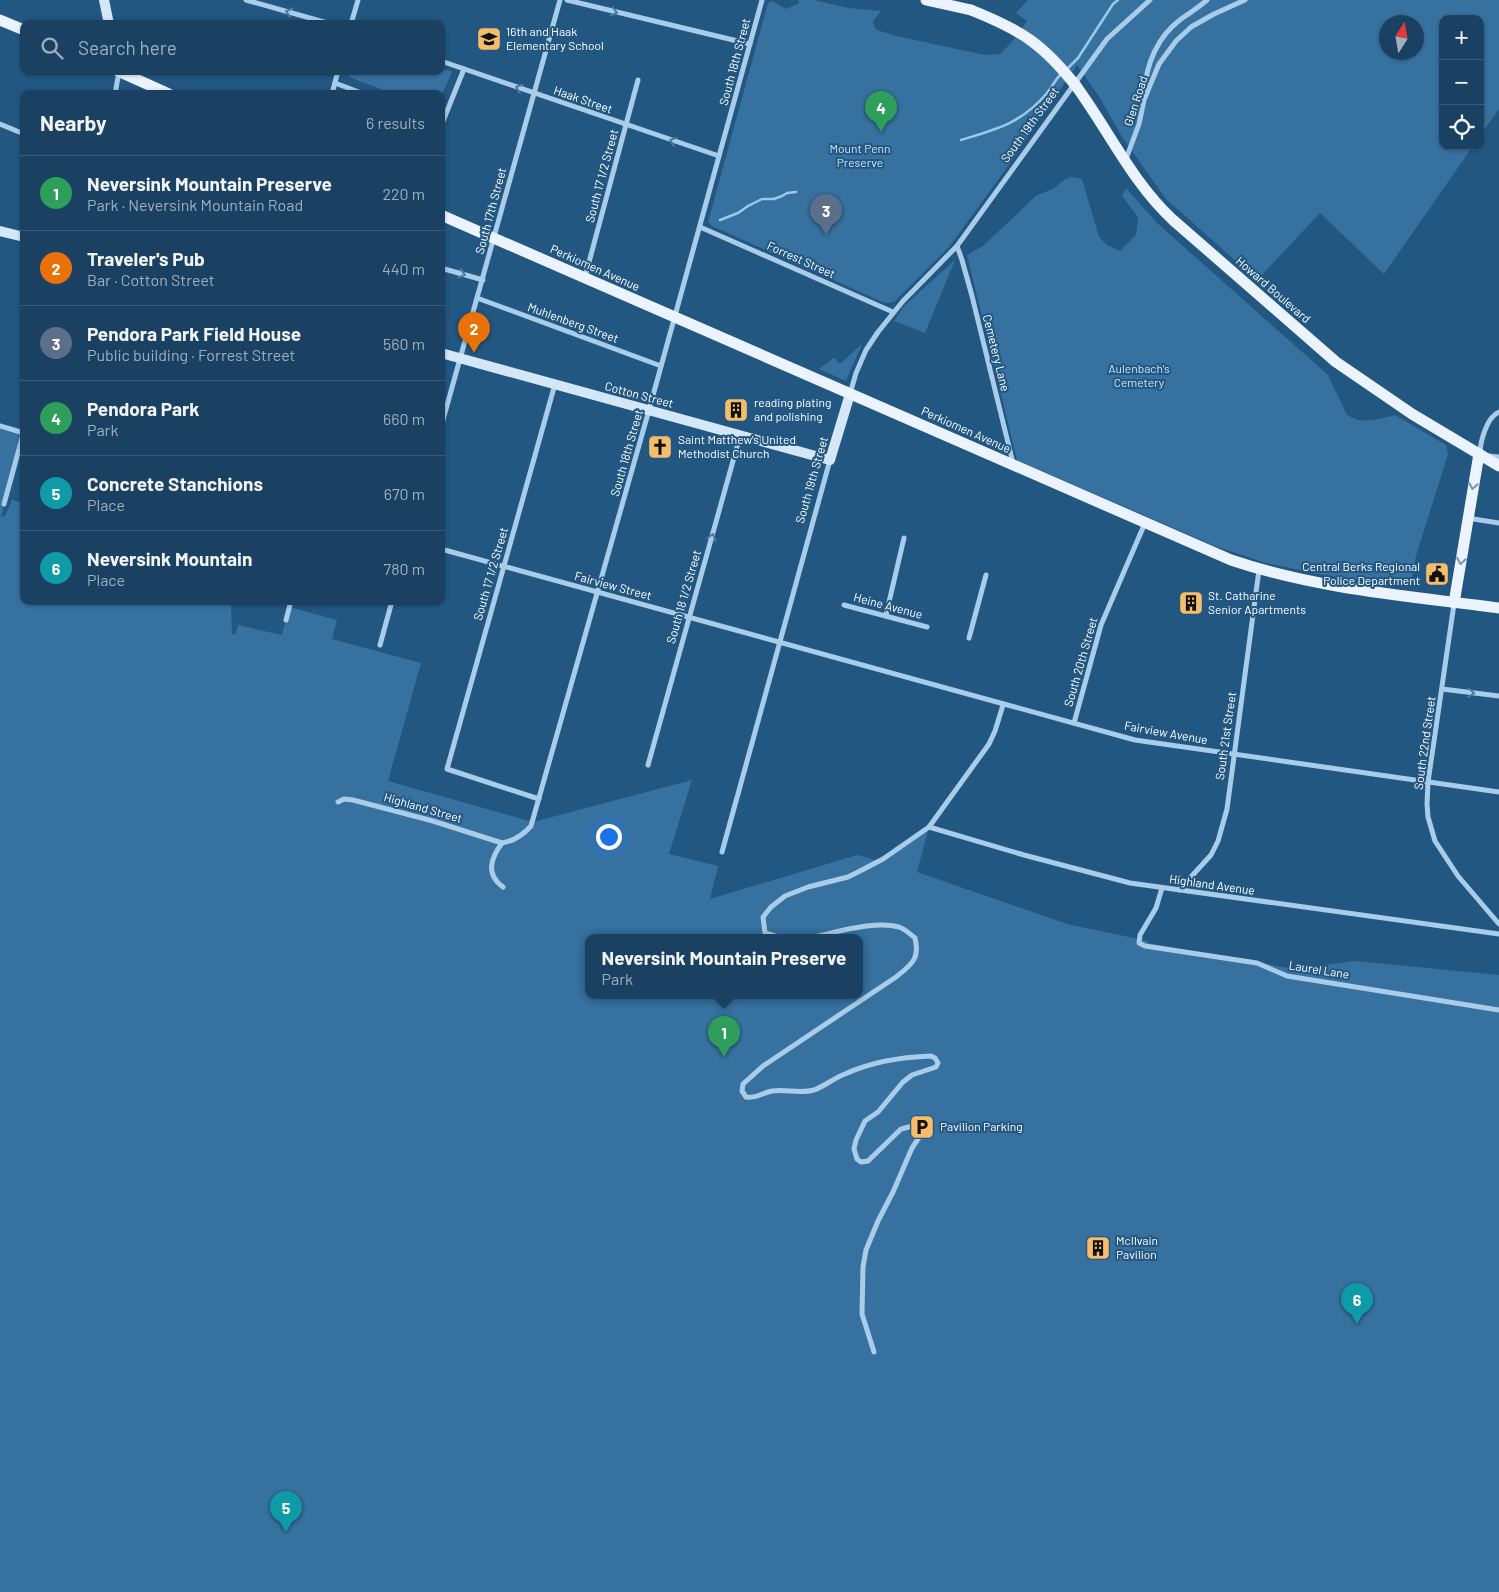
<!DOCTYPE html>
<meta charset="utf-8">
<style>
:root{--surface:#1a4162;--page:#234868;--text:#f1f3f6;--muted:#9fafbe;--line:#385a77;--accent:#8abfa5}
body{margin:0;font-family:Barlow,sans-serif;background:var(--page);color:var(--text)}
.controls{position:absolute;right:15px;top:15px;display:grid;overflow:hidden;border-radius:10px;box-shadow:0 1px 4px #0004}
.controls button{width:45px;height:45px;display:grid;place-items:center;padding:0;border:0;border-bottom:1px solid var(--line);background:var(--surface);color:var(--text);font:25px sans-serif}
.compass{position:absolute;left:1379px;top:15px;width:45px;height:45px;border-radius:50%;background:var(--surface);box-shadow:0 1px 4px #0004;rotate:11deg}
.you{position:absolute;left:608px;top:836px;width:18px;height:18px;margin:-12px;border:4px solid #fff;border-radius:50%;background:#1a73e8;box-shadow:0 0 0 8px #1a73e833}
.badge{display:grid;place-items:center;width:32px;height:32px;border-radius:50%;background:var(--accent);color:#fff;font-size:16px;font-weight:700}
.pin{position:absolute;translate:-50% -41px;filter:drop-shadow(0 1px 2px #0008)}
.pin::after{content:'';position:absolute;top:26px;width:18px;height:15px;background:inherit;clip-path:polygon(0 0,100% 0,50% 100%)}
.popup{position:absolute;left:585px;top:934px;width:278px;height:65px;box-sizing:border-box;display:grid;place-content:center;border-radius:10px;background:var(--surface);filter:drop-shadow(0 1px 4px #0005);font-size:16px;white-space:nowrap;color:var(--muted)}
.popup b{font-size:19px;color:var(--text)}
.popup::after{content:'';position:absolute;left:50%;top:100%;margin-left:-10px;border:10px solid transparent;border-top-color:var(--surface)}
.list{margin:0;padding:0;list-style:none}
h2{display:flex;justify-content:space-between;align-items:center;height:65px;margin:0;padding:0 20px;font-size:21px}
h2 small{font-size:16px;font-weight:400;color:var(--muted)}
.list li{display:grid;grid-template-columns:32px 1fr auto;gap:15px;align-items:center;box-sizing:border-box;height:75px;padding:0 20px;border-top:1px solid var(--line)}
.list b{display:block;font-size:19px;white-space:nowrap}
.list p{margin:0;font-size:16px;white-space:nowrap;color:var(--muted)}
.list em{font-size:16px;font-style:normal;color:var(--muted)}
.icon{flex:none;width:28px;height:28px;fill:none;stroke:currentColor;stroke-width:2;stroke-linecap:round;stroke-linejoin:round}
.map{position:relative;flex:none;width:1499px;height:1592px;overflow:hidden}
.search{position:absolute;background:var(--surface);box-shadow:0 1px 4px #0004;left:20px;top:20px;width:425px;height:55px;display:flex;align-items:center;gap:12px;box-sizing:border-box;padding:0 18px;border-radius:10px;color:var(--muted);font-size:19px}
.panel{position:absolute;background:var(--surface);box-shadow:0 1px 4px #0004;left:20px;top:90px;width:425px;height:515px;border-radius:10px}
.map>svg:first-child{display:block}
</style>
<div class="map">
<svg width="1499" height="1592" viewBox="0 0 1499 1592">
<rect width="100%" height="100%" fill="#225782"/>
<g fill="#3671a0" fill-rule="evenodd">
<path d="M798,0h16l34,8 33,3 -8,10 1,5 3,4 19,6 89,19 15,-1 12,-12 15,-21 -11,-8 12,-13h471v109l-19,27v-117h-37v127h30l-89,128 -64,-61 -63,67 -91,-81 -44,-62 -22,-39 -23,-33 -76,111 -52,71 -55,55 -9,1 -173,-77 -4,-4 60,-219 4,-2 14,8 13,-6zM1386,22h30v30h-30z"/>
<path d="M441,68l11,4 -11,24v-2h-47l-45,-17 1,-6h91z"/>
<path d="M1071,177l11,2 17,58 8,8 13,6 16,-16 2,-18 -16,-21 4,-8 31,35 171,152 19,40c15,10 31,4 48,0l51,30 2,9 -32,102 -6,31 -92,-13 -52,-11 -51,-17 -198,-86 -50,-205 16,-9 54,-51 16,-6 11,-9z"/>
<path d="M955,260l-30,73 -31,-12 10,-15z"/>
<path d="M862,344l-16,37 -27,-12 15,-11 6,6z"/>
<path d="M0,426l23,7 -22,84 4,-1 7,-16 12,3v98h207l1,33 3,1 3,-10 44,10 7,-28 48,13 -5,19 89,24 -33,118 145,41 159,-42 -23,74 49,12 -8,33 147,-44 22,6 50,-34 -12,45 150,52 81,17v2l146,26 61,-8 144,14v617h-1499zM589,938h270v58h-270z"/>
</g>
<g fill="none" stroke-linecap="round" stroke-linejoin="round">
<g stroke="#9dc9e9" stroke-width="2.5">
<path d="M1067,69l11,-11 35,-54 5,-4"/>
<path d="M961,140c36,-11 61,-17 86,-47 5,-6 8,-13 14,-19"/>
<path d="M720,220l18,-7 10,-7 14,-7h12l8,-3 5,-3 9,-1"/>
</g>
<g stroke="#a9cde8" stroke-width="5">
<path d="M246,0l85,24"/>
<path d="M567,0l183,44"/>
<path d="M351,24l7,-24"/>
<path d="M441,61l278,95"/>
<path d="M335,83l29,11"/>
<path d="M115,94l4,-22"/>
<path d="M332,94l6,-23"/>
<path d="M1144,95c2,-31 12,-57 37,-76 9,-6 18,-12 26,-19"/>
<path d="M0,124l24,10"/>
<path d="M441,126l23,-57"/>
<path d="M1126,159l13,-35 5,-24 15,-36 17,-23 15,-14 23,-13 31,-14"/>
<path d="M700,227l193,85"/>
<path d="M957,246l5,14 10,36 41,167"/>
<path d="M441,268l42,12"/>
<path d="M585,277l53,-197"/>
<path d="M477,298l184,68"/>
<path d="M850,394l6,-21 10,-23 12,-18 25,-31 54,-55 150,-207 43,-39"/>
<path d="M0,426l24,7"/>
<path d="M441,427l119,-427"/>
<path d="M1480,454c0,-10 6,-37 19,-42"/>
<path d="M1489,456l10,1"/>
<path d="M4,504l20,-73"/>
<path d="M1467,518l32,5"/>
<path d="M441,549l694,191 364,52"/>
<path d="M1454,604l-26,178 -1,22 1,13 7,24 23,35 41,48"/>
<path d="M844,605l83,22"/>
<path d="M886,615l18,-77"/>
<path d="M286,620l5,-19"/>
<path d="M969,638l17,-63"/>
<path d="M380,645l12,-44"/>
<path d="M1442,689l57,7"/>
<path d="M1074,723l27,-98 44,-102"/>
<path d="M648,765l92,-329"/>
<path d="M539,799l-92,-30 108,-385"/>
<path d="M338,802l6,-3 9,1 80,21 69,22c13,-2 21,-8 29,-17l118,-416 113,-410"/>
<path d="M929,827l95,28 106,28 369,51"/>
<path d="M502,843c-11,15 -17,31 1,44"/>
<path d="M722,852l108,-392"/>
<path d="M1162,888l-6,20 -16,27 -1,8 6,3 112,17 30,13 212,34"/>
<path d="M1179,890l32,-35 7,-14 9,-32 32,-239"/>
<path d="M782,938l-17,-5 -2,-16 8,-10 14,-11 23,-9 40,-10 12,-6 23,-12 46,-32 60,-83 6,-13 8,-26"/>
<path d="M809,938c25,-5 66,-18 90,-11 6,2 11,7 16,11 5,21 -3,26 -19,39l-133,89 -20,18 -1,7 4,6c9,2 16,-4 26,-6 14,-2 28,3 42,-1 11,-4 20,-12 31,-16 26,-12 57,-17 86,-18l4,2 3,5 -2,4 -24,8 -9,7 -25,30 -13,9 -9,19 -2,9 3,10 4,3 7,-1 33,-32 12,-3 8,5 -1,5 -8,12 -19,44 -15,29 -12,29 -3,17 -1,47 12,38"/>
</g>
<g stroke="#d3e7f7" stroke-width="10">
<path d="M104,0l5,24"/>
<path d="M0,231l24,6"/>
<path d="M441,353l389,107 20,-66"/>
</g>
<g stroke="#ebf4fe" stroke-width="11">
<path d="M926,0l45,10"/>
<path d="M0,20l24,10"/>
<path d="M118,71l51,23"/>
<path d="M1076,86c33,45 56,96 97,134l163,142 76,52 87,52"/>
<path d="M441,215l790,345c86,29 178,36 268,48"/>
<path d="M1454,603l25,-149"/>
</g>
<path stroke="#ebf4fe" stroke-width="11" d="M971,10c50,20 72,34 105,76"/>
</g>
<defs><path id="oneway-chevron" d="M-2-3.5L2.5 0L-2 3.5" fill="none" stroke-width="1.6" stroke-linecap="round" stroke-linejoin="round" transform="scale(1.25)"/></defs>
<g stroke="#4a7aa1">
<use href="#oneway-chevron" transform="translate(289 12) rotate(-164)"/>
<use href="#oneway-chevron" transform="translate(614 12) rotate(14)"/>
<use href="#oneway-chevron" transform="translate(519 88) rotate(-161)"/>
<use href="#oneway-chevron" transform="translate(673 141) rotate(-161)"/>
<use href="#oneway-chevron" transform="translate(462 274) rotate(16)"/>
<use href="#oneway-chevron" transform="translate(712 537) rotate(-74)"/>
<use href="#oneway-chevron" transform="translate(1471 693) rotate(6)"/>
</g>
<g stroke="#7296b4">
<use href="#oneway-chevron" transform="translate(1473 486) rotate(100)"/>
<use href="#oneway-chevron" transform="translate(1461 561) rotate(99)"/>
</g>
<defs>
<symbol id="school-square" viewBox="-11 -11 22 22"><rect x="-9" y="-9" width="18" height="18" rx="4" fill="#f4bc6b" stroke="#225782"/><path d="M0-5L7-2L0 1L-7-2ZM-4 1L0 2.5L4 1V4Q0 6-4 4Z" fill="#111"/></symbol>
<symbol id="building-square" viewBox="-11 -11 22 22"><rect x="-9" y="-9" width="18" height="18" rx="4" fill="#f4bc6b" stroke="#225782"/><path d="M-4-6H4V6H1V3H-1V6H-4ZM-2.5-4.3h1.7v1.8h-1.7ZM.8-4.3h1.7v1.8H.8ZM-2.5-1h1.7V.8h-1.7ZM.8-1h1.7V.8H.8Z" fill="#111"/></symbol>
<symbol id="church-square" viewBox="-11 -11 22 22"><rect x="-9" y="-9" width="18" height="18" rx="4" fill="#f4bc6b" stroke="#225782"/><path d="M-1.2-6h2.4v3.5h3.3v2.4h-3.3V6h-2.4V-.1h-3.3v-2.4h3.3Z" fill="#111"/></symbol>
<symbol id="civic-square" viewBox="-11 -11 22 22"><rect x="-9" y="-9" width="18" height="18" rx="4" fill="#f4bc6b" stroke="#225782"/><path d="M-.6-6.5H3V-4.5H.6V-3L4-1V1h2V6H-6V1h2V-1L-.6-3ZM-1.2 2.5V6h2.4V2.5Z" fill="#111"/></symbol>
<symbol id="parking-square" viewBox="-11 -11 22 22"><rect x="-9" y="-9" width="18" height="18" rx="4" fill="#f4bc6b" stroke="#225782"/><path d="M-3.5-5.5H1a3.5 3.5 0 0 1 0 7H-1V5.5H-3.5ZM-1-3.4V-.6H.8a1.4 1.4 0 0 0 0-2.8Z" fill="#111"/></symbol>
</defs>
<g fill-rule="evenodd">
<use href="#school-square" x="475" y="25" width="28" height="28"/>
<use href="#building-square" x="722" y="396" width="28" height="28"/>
<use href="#church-square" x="646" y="433" width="28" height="28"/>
<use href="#civic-square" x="1423" y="560" width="28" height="28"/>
<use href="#building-square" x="1177" y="589" width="28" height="28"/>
<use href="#parking-square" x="908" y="1113" width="28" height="28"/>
<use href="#building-square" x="1084" y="1234" width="28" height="28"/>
</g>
<g text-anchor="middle" stroke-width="4" stroke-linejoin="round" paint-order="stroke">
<g font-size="12" fill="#fff" stroke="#225782" text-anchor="start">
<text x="506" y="36">16th and Haak<tspan x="506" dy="14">Elementary School</tspan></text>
<text x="754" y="407">reading plating<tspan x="754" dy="14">and polishing</tspan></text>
<text x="678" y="444">Saint Matthew's United<tspan x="678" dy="14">Methodist Church</tspan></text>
<text x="1420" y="571" text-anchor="end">Central Berks Regional<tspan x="1420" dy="14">Police Department</tspan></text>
<text x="1208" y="600">St. Catharine<tspan x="1208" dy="14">Senior Apartments</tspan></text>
<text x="940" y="1131">Pavilion Parking</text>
<text x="1116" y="1245">McIlvain<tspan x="1116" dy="14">Pavilion</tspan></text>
</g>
<g font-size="12" fill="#fff" stroke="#225782">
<text transform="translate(735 62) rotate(-75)" y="4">South 18th Street</text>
<text transform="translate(583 100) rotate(19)" y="4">Haak Street</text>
<text transform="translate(1136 101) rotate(-72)" y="4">Glen Road</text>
<text transform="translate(1030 125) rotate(-54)" y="4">South 19th Street</text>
<text transform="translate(602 176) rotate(-75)" y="4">South 17 1/2 Street</text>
<text transform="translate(491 211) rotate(-75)" y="4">South 17th Street</text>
<text transform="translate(801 260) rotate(24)" y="4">Forrest Street</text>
<text transform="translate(595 268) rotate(24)" y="4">Perkiomen Avenue</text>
<text transform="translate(1273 290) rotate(41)" y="4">Howard Boulevard</text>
<text transform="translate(573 323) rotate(20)" y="4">Muhlenberg Street</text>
<text transform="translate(996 353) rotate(76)" y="4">Cemetery Lane</text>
<text transform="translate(639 395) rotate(15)" y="4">Cotton Street</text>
<text transform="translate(966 430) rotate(24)" y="4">Perkiomen Avenue</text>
<text transform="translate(627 453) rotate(-74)" y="4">South 18th Street</text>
<text transform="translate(812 480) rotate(-74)" y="4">South 19th Street</text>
<text transform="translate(491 574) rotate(-74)" y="4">South 17 1/2 Street</text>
<text transform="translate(613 586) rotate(15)" y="4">Fairview Street</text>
<text transform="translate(684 597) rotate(-74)" y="4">South 18 1/2 Street</text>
<text transform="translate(888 606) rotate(15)" y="4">Heine Avenue</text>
<text transform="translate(1081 662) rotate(-74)" y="4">South 20th Street</text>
<text transform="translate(1166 733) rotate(10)" y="4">Fairview Avenue</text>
<text transform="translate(1226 736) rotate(-82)" y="4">South 21st Street</text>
<text transform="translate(1425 743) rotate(-82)" y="4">South 22nd Street</text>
<text transform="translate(423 808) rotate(16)" y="4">Highland Street</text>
<text transform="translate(1212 885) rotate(8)" y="4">Highland Avenue</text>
<text transform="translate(1319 970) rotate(9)" y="4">Laurel Lane</text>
</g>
<g font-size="12" fill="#cde4f6" stroke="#225782">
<text x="860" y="153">Mount Penn<tspan x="860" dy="14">Preserve</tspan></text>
<text x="1139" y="373">Aulenbach's<tspan x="1139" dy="14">Cemetery</tspan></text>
</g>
</g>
</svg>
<div class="controls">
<button>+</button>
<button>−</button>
<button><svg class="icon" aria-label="locate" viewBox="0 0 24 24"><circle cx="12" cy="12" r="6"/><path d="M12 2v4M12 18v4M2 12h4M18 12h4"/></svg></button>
</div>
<svg class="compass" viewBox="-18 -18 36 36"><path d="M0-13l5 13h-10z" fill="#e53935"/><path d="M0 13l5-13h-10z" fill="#9fafbe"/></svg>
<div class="you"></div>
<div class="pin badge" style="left:724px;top:1057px;background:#2e9e5b">1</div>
<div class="popup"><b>Neversink Mountain Preserve</b>Park</div>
<div class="pin badge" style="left:474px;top:353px;background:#e8710a">2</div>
<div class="pin badge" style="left:826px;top:235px;background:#5c6f8a">3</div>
<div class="pin badge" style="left:881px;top:132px;background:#2e9e5b">4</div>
<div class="pin badge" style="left:286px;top:1532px;background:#0f9aa8">5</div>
<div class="pin badge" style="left:1357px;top:1324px;background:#0f9aa8">6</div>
<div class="search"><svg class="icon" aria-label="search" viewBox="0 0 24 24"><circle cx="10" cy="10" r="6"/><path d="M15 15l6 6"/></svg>Search here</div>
<section class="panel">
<h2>Nearby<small>6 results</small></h2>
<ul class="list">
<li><span class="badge" style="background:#2e9e5b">1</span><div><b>Neversink Mountain Preserve</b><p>Park · Neversink Mountain Road</p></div><em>220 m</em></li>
<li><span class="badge" style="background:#e8710a">2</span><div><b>Traveler's Pub</b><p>Bar · Cotton Street</p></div><em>440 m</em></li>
<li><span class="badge" style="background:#5c6f8a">3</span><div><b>Pendora Park Field House</b><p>Public building · Forrest Street</p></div><em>560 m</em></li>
<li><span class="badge" style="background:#2e9e5b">4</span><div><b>Pendora Park</b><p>Park</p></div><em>660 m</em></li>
<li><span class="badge" style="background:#0f9aa8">5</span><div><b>Concrete Stanchions</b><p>Place</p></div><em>670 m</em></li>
<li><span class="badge" style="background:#0f9aa8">6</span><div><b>Neversink Mountain</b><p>Place</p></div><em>780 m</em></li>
</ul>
</section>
</div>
